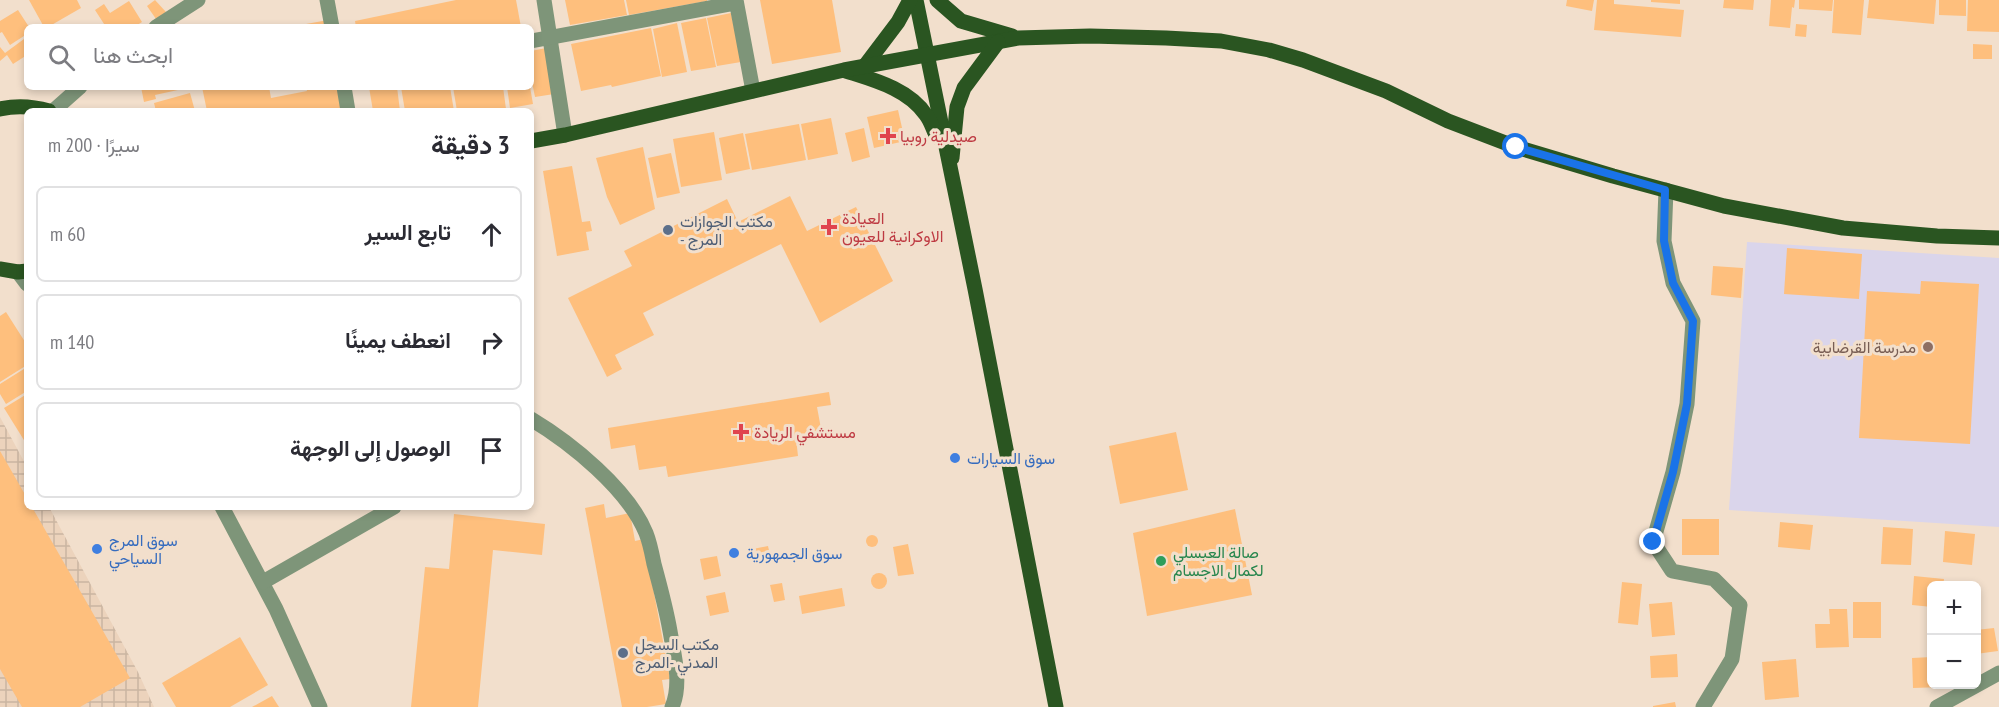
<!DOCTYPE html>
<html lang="ar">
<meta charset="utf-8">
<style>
:root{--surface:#fff;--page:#f7f7f7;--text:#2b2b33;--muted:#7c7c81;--line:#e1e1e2}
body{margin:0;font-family:"PT Sans Narrow",Vazirmatn,sans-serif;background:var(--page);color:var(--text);direction:rtl}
.controls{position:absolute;right:18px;bottom:18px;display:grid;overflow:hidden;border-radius:9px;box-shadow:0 3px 9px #0003}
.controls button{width:54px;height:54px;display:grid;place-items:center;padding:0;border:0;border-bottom:2px solid var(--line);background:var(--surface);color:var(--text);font:30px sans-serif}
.stop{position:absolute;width:18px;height:18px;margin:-14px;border:4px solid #1a73e8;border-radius:50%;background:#fff}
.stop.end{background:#1a73e8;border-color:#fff;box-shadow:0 2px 6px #0008}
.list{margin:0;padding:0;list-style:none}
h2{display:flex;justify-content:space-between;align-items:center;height:78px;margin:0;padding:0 24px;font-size:26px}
h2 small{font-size:20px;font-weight:400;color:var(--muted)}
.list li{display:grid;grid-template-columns:39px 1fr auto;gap:18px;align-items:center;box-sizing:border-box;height:96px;margin:0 12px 12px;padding:0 12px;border:2px solid var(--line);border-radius:9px}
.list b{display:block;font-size:22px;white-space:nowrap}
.list em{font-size:20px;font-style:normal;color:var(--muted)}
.icon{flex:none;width:33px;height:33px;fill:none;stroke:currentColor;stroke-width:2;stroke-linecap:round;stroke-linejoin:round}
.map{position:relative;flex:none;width:1999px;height:707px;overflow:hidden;direction:ltr}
.search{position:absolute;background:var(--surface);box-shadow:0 3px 9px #0003;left:24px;top:24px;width:510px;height:66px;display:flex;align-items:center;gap:15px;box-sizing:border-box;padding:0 21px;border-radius:9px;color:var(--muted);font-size:22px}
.panel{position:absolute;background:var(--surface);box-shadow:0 3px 9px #0003;left:24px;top:108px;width:510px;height:402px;border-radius:9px;direction:rtl}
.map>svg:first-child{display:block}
</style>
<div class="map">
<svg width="1999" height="707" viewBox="0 0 1999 707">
<defs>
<pattern id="industrial-grid" width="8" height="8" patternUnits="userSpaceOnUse" patternTransform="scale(1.5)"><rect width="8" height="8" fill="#ecd3bc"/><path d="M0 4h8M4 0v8" fill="none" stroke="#cab5a1"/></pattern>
</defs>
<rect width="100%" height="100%" fill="#f2dfcc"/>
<path fill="url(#industrial-grid)" d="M0,417l27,50v40h22l89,165 16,35h-154z"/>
<path fill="#dad5eb" d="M1747,242l252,16v269l-270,-17z"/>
<g fill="#febf7d">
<path d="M29,0h48l4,8 -33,19h-4z"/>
<path d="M155,0l11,12 -10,7 -9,-13z"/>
<path d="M456,0h60l5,27h-165l-1,-6z"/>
<path d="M565,0h59l3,15 -57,10z"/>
<path d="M626,0h81v1l-78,14z"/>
<path d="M760,0h72l9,52 -69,12z"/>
<path d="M1567,0h27l-2,11 -26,-5z"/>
<path d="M1597,0h17v4l70,6 -3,27 -87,-7z"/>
<path d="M1651,0h29v4l-29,-2z"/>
<path d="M1724,0h30l-1,10 -30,-2z"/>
<path d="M1771,0h24l-1,8 -2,-1 -2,21 -21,-2z"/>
<path d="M1799,0h34l-1,11 -33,-2z"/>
<path d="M1834,0h30l-3,35 -29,-2z"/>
<path d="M1869,0h67l-2,24 -67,-6z"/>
<path d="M1939,0h27v16l-27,-1z"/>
<path d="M1968,0h31v32l-32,-1z"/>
<path d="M129,1l13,21 -8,5h-28l-11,-17 9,-6 6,9z"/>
<path d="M18,10l11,17h-2v7l-17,11 -8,-13 -2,1v-12z"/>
<path d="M731,13l10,49 -24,4 -10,-48z"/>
<path d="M706,18l10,49 -25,4 -10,-48z"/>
<path d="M328,20l1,7h-34v-1z"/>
<path d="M677,23l10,49 -25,5 -9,-48z"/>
<path d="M1796,24l11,1 -1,12 -11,-1z"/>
<path d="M651,28l10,48 -49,11 -1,-2 -30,6 -10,-47z"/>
<path d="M24,39l3,4v12l-14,9 -6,-9 -7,6v-14l5,6z"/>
<path d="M1973,44l19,1v14h-19z"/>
<path d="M546,48l8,46 -19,3 -4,-20v-26z"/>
<path d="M141,87h46v1l-32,7 1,4 -12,3z"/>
<path d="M202,87h67l2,11 36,-7 -1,-4h34l4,24h-137z"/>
<path d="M369,87h28l3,24h-27z"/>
<path d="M401,87h49l4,24h-49z"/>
<path d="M453,87h50l3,22 -49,2z"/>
<path d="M507,87h23l3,17 -23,4z"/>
<path d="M190,93l5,18h-39l-2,-8z"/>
<path d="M898,110l7,31 -31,7 -7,-31z"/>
<path d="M831,118l7,36 -30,6 -7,-36z"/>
<path d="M799,124l7,36 -54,10 -7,-36z"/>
<path d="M864,128l6,29 -18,5 -7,-29z"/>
<path d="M714,132l8,48 -41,7 -8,-48z"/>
<path d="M743,133l7,36 -24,5 -7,-36z"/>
<path d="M643,147l12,62 -35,16 -13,-28 -11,-39z"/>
<path d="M671,153l9,40 -23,5 -9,-40z"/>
<path d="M572,166l10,56 8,-1 2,10 -6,1 3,18 -32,6 -14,-85z"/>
<path d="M790,196l17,35 49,-24 37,74 -73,42 -39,-79 -138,69 11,22 -39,20 7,14 -15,8 -39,-79 64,-32 -8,-15 103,-52 11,23z"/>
<path d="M1787,248l75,6 -3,45 -75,-5z"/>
<path d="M1713,266l30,2 -2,30 -30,-3z"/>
<path d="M1921,281l58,3 -9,160 -111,-6 8,-147 53,3z"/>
<path d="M6,312l21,33v20l-27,17v-66z"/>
<path d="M27,367v24l-21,13 -6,-10v-10z"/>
<path d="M829,392l2,13 -14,2 5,27 -26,4 2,18 -130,21 -2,-11 -27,4 -4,-25 -24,4 -3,-21z"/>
<path d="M27,394v51l-23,-37z"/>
<path d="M1176,432l12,58 -68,14 -11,-58z"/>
<path d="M0,451l27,47v9h5l98,171 -50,29h-58l-22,-38z"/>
<path d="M604,504l2,14 24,-5 5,28 9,-2 26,140 -8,1 4,24 -19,3h-25l-37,-199z"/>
<path d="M1235,509l17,86 -105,21 -14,-83z"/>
<path d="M454,514l91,10 -3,31 -49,-5 -15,157h-67l14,-140 24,2z"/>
<rect x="1682" y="519" width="37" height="36"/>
<path d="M1780,522l33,3 -3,25 -32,-3z"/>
<path d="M1883,527l30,2 -2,36 -30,-1z"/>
<path d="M1945,531l30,3 -3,31 -29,-3z"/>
<circle cx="872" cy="541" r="6"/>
<path d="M908,544l6,30 -16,2 -5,-29z"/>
<path d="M768,546l2,9 -16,3 -1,-9z"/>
<path d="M717,556l4,20 -17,4 -4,-21z"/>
<circle cx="879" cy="581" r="8"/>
<path d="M1914,576l30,3 -1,7h-11v21l-20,-2z"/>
<path d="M1622,582l20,2 -4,41 -20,-2z"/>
<path d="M782,583l3,17 -11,2 -4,-17z"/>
<path d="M842,588l3,18 -43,8 -3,-18z"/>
<path d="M725,592l4,20 -19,4 -4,-20z"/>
<path d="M1672,602l3,33 -23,2 -3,-33z"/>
<rect x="1853" y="602" width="28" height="36"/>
<path d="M1829,609h18l2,38 -33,1 -1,-24h15z"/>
<path d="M1994,628l4,23 -22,3v-24z"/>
<path d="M240,637l28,48 -38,22h-54l-14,-24z"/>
<path d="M1677,654l1,23 -27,1 -1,-22z"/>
<path d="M1932,657v27h11v3l-30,1 -1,-30z"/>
<path d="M1796,659l3,38 -34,3 -3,-38z"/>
<path d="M272,696l7,11h-27z"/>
<path d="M1675,702l1,5h-23v-1z"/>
</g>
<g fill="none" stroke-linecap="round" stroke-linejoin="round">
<g stroke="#7e9579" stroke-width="15">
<path d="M327,0l5,27"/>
<path d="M544,0l21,135"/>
<path d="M736,0l17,91"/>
<path d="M156,27l42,-27"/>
<path d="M531,41l205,-38"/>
<path d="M344,87l4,24"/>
<path d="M53,111l27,-24"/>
<path d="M1666,190l-2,51 9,42 20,38 -6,83 -14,68 -20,70 19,29 42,8 26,26 -8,54 -29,48"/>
<path d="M18,272l9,12"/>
<path d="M531,419c40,24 97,70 115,114 4,10 6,21 8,31 6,22 12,44 16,67 4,23 12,54 2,76"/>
<path d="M222,507l54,102 44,98"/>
<path d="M263,582l131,-75"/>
<path d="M1937,707l62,-34"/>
</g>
<g stroke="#2a5521" stroke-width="15">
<path d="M916,0l59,289 81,418"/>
<path d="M937,0l24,21 51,15"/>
<path d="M864,67l34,-45 12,-22"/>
<path d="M846,71c28,9 63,18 80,44 5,6 7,15 11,22"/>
<path d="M0,109c17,-4 32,-3 49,2"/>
<path d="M531,141l34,-6 279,-65 174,-32 72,-2 76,2 55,3 48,9 34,10 83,31 62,30 68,26 97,29 111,30 119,22 94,8 62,2"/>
<path d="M952,158l5,-51 7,-19 34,-46"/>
<path d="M0,269l18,3 9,-1"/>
</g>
</g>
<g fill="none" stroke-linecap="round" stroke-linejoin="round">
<path stroke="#1a73e8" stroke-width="8" d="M1516,147l149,43 -1,51 9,42 20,38 -6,83 -14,68 -20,70"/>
</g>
<g fill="#e0444e" stroke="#f2dfcc" stroke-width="2">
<path d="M885 127h6v6h6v6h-6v6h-6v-6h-6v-6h6z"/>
<path d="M826 218h6v6h6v6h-6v6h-6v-6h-6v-6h6z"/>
<path d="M738 423h6v6h6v6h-6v6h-6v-6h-6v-6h6z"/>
</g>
<g fill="#5c6f8a" stroke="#f2dfcc" stroke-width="2">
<circle cx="668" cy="230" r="6"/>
<circle cx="623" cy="653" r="6"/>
</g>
<circle fill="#8d6e63" stroke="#f2dfcc" stroke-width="2" cx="1928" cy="347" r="6"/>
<g fill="#3f7fe0" stroke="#f2dfcc" stroke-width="2">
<circle cx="955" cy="458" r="6"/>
<circle cx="97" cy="549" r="6"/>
<circle cx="734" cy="553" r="6"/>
</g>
<circle fill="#2e9e5b" stroke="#f2dfcc" stroke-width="2" cx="1161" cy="561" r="6"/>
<g text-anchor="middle" stroke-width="6" stroke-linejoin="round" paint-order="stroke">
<g font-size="16" fill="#be3a42" stroke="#f2dfcc" text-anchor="start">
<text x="900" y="142">صيدلية روبيا</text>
<text x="842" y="224">العيادة<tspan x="842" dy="18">الاوكرانية للعيون</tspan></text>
<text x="754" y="438">مستشفي الريادة</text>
</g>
<g font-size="16" fill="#4e5e75" stroke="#f2dfcc" text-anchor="start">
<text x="680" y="227">مكتب الجوازات<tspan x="680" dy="18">- المرج</tspan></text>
<text x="635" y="650">مكتب السجل<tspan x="635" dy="18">المدني -المرج</tspan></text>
</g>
<g font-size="16" fill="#785e54" stroke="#f2dfcc" text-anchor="end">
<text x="1916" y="353">مدرسة القرضابية</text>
</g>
<g font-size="16" fill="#366cbe" stroke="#f2dfcc" text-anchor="start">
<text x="967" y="464">سوق السيارات</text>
<text x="109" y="546">سوق المرج<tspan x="109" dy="18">السياحي</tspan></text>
<text x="746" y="559">سوق الجمهورية</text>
</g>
<g font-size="16" fill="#27864d" stroke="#f2dfcc" text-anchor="start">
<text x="1173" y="558">صالة العبسلي<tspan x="1173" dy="18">لكمال الاجسام</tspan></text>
</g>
</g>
</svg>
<div class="controls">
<button>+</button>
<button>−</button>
</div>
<div class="stop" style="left:1516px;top:147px"></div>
<div class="stop end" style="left:1653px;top:542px"></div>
<div class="search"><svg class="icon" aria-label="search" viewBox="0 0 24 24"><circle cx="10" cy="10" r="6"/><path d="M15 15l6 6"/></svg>ابحث هنا</div>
<section class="panel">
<h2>3 دقيقة<small>سيرًا · 200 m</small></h2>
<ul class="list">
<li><svg class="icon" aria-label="ahead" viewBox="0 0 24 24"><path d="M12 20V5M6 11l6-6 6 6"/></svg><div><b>تابع السير</b></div><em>60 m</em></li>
<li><svg class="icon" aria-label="right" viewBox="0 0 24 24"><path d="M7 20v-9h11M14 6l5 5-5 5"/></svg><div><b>انعطف يمينًا</b></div><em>140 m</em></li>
<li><svg class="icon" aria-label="arrive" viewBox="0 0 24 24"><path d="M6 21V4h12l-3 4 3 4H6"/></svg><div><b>الوصول إلى الوجهة</b></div></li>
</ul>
</section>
</div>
